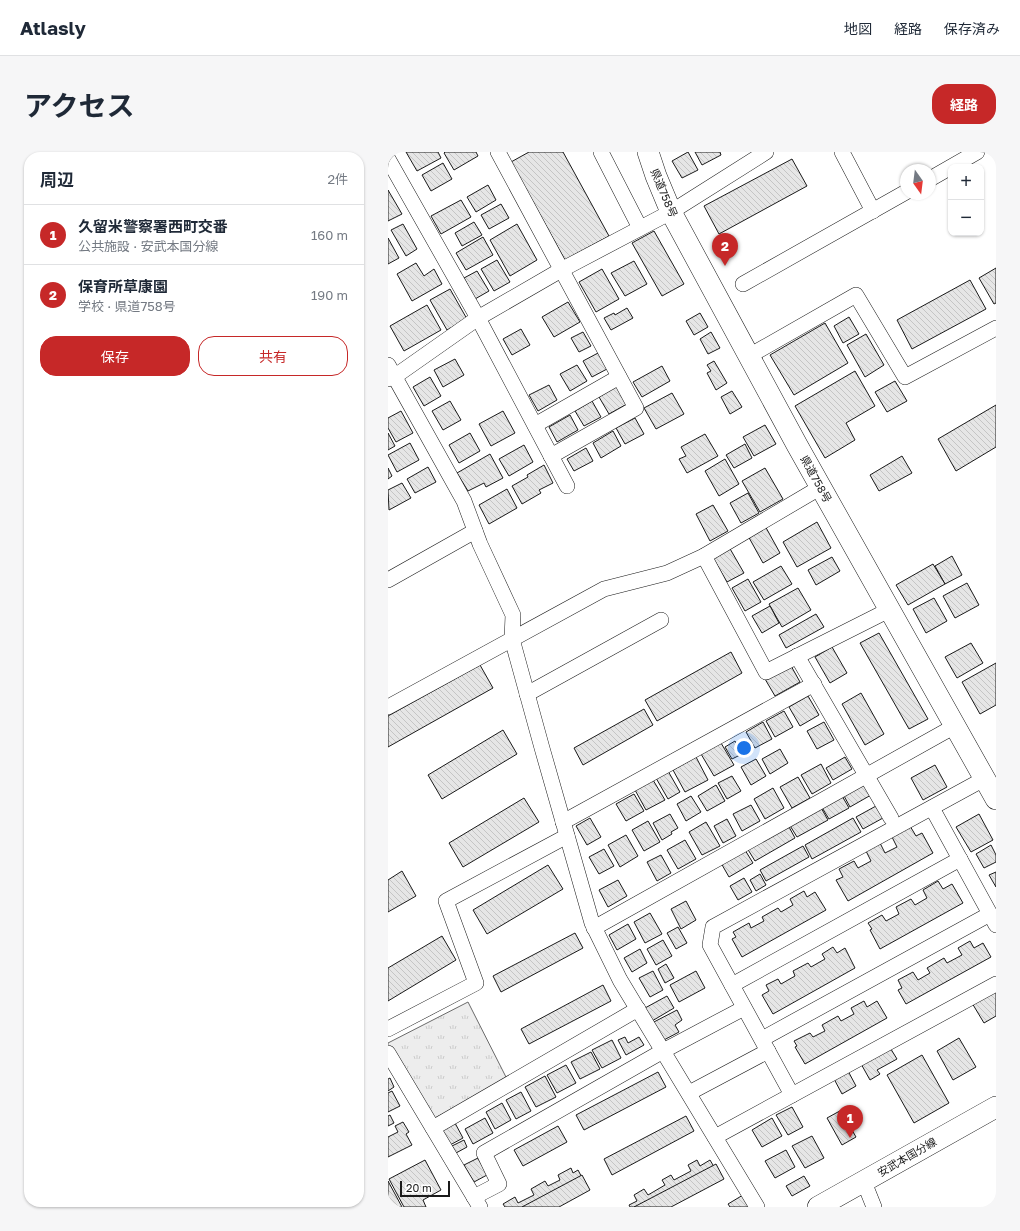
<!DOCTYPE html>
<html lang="ja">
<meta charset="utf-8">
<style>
:root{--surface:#fff;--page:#f6f6f7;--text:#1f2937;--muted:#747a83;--line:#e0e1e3;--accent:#c62828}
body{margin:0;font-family:"Golos Text","Noto Sans JP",sans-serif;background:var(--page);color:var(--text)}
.controls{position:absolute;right:12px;top:12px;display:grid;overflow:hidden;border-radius:8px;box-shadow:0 1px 3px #0004}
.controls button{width:36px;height:36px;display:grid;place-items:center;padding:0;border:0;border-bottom:1px solid var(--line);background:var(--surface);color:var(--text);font:20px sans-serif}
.compass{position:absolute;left:512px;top:12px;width:36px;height:36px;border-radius:50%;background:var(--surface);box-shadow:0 1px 3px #0004;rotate:166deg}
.scale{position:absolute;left:12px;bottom:10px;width:50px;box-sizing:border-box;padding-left:4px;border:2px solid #1a1a1a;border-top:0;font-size:11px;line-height:14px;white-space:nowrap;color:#1a1a1a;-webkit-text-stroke:3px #fff;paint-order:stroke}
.you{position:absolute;left:356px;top:596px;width:14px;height:14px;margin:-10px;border:3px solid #fff;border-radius:50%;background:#1a73e8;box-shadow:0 0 0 6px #1a73e833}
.badge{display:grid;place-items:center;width:26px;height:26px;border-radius:50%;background:var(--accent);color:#fff;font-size:13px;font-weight:700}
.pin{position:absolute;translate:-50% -33px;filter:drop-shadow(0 1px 2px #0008)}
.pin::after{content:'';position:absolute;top:21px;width:14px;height:12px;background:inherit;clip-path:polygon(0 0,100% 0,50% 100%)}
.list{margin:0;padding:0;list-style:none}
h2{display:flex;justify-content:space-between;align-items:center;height:52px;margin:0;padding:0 16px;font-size:17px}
h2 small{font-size:13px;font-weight:400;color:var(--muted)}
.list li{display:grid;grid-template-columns:26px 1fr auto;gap:12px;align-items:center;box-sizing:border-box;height:60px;padding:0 16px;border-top:1px solid var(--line)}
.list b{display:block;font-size:15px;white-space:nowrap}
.list p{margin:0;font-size:13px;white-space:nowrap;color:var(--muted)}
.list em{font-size:13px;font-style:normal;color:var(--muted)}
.actions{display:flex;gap:8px;padding:12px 16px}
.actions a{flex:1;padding:9px 0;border:1px solid var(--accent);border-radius:16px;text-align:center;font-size:14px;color:var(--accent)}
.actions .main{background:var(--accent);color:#fff}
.map{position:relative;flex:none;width:608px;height:1055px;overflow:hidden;border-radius:16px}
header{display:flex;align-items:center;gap:24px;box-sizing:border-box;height:56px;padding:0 20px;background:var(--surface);border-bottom:1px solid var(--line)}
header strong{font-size:19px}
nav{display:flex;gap:22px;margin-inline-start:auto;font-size:14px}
.intro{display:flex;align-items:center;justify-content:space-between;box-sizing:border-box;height:96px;padding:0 24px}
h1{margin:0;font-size:28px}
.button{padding:10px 18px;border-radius:16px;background:var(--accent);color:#fff;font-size:14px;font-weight:700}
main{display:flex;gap:24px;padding:0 24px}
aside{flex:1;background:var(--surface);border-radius:16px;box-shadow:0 1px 3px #0004}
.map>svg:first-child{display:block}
</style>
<header>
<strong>Atlasly</strong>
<nav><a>地図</a><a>経路</a><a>保存済み</a></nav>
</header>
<div class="intro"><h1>アクセス</h1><a class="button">経路</a></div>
<main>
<aside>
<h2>周辺<small>2件</small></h2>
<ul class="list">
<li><span class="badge">1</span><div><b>久留米警察署西町交番</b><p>公共施設 · 安武本国分線</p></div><em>160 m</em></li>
<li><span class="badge">2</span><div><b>保育所草康園</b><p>学校 · 県道758号</p></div><em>190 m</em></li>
</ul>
<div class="actions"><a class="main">保存</a><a>共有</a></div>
</aside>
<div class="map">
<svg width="608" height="1055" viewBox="0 0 608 1055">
<defs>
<pattern id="park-tufts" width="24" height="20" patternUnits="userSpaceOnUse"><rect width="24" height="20" fill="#ededed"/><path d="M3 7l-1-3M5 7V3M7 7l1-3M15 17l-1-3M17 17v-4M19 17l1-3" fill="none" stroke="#cbcbcb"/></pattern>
<pattern id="building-back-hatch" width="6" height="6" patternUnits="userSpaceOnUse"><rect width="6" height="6" fill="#e6e6e6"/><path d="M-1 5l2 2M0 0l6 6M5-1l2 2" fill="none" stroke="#c5c5c5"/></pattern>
</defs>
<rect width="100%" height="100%" fill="#fff"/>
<path fill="url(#park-tufts)" stroke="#6a6a6a" d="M80,850l40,79 -81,41 -39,-76v-3z"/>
<g fill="url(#building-back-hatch)" stroke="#1a1a1a">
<path d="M18,0h32l3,6 -24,13z"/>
<path d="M57,0h31l2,4 -24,14 -10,-17z"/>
<path d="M141,0h34l46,84 -44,24 -54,-98z"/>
<path d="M300,0l10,18 -16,8 -10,-17z"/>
<path d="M307,0h25l1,3 -19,10z"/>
<path d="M404,7l15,27 -88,48 -15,-28z"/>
<path d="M55,11l9,16 -21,12 -9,-16z"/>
<path d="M100,33l8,15 -20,12 -9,-15z"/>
<path d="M0,38l14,24 -14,7z"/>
<path d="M73,48l10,17 -30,17 -10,-18z"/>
<path d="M113,52l8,14 -20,11 -8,-14z"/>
<path d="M86,70l8,13 -20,11 -7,-13z"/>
<path d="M15,72l14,25 -11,7 -15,-26z"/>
<path d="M129,72l20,36 -27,16 -20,-36z"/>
<path d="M266,79l30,53 -22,12 -30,-53z"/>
<path d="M95,85l10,18 -27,15 -10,-17z"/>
<path d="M0,86l11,20 -11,6z"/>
<path d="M109,108l13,22 -16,9 -13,-22z"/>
<path d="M246,109l13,23 -22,12 -14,-23z"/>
<path d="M28,111l8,13 10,-7 8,15 -30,17 -15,-27z"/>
<path d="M608,116v35l-2,1 -15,-26z"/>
<path d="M214,117l17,30 -23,13 -17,-30z"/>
<path d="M89,119l12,20 -14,8 -11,-21z"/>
<path d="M582,128l16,29 -74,40 -15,-29z"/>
<path d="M62,137l17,30 -20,11 -17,-30z"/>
<path d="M180,150l12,20 -26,15 -12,-20z"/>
<path d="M39,153l14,25 -37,21 -14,-25z"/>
<path d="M239,156l6,10 -22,12 -7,-12 10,-5 1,2z"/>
<path d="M312,161l8,14 -14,8 -8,-14z"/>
<path d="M461,165l10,17 -16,9 -9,-17z"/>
<path d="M437,171l23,40 -54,32 -24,-40z"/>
<path d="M133,177l9,16 -18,10 -9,-16z"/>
<path d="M195,180l8,14 -12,6 -8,-14z"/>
<path d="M323,180l9,16 -12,6 -8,-15z"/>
<path d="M478,182l18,31 -19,12 -18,-32z"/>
<path d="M210,201l9,16 -15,8 -9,-16z"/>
<path d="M67,207l9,16 -21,12 -9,-17z"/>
<path d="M326,209l13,22 -11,7 -9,-17 4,-2 -4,-6z"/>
<path d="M189,213l10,16 -17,10 -10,-17z"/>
<path d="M274,214l8,15 -28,16 -9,-15z"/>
<path d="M467,219l20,35 -29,17 9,17 -30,18 -30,-52z"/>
<path d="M42,225l11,19 -17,10 -11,-19z"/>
<path d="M507,229l12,20 -20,11 -12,-20z"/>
<path d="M161,233l8,15 -19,11 -9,-16z"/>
<path d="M229,234l10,18 -18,10 -10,-17z"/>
<path d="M344,239l10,16 -12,7 -9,-17z"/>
<path d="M284,241l12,21 -28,15 -12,-21z"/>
<path d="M62,249l11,19 -18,10 -11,-19z"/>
<path d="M204,249l9,16 -17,9 -9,-15z"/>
<path d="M608,253v42l-40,24 -18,-32z"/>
<path d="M13,259l12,22 -17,9 -8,-14v-10z"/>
<path d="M115,259l12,22 -24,13 -12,-22z"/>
<path d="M182,263l8,15 -21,12 -8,-15z"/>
<path d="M247,266l9,16 -19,10 -9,-16z"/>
<path d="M377,273l11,19 -22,12 -11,-19z"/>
<path d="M225,279l8,15 -20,12 -8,-15z"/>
<path d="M0,281l7,13 -7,4z"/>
<path d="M82,281l10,18 -21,12 -10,-18z"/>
<path d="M317,282l13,22 -31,17 -8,-14 7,-3 -5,-9z"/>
<path d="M22,291l9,17 -22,12 -9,-17z"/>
<path d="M357,292l7,14 -18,10 -8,-13z"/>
<path d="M136,293l9,17 -24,14 -10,-17z"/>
<path d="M198,296l7,13 -19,10 -7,-12z"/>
<path d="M102,302l13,24 -17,9 -2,-4 -16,8 -11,-18z"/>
<path d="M514,304l10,17 -33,18 -9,-16z"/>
<path d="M337,307l14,25 -20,12 -14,-25z"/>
<path d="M156,313l9,18 -14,7 2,3 -19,11 -10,-18 16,-9 -1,-2z"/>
<path d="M40,315l8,15 -21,11 -8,-14z"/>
<path d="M0,316l4,8 -4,3z"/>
<path d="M377,316l18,31 -23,13 -18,-31z"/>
<path d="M14,331l9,15 -22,12 -1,-20z"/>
<path d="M119,337l10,19 -28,16 -10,-19z"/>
<path d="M360,341l11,20 -18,10 -11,-20z"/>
<path d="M325,353l15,26 -18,10 -14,-27z"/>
<path d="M429,370l14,26 -34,19 -14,-25z"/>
<path d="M376,372l16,29 -17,10 -16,-29z"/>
<path d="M341,395l15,26 -17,9 -15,-26z"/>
<path d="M564,404l10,19 -17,9 -10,-18z"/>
<path d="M444,405l8,14 -24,14 -8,-15z"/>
<path d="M545,412l12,20 -37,21 -12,-20z"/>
<path d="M393,414l11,18 -28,16 -11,-18z"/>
<path d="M360,427l13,23 -16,9 -13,-23z"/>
<path d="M579,431l12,22 -24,13 -12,-22z"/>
<path d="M410,436l13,22 -29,17 -13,-23z"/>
<path d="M546,446l13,23 -21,12 -13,-24z"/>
<path d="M382,454l9,17 -17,10 -10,-17z"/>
<path d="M428,462l8,13 -38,21 -7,-13z"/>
<path d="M491,481l49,86 -19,10 -49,-86z"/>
<path d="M583,491l12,20 -26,15 -12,-21z"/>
<path d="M444,495l15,26 -17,10 -15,-26z"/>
<path d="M343,500l11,21 -85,48 -12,-21z"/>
<path d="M608,511v42l-16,9 -18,-32z"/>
<path d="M402,512l10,18 -25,14 -10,-17z"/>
<path d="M92,513l13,23 -105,59v-31z"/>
<path d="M473,541l23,41 -19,11 -23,-41z"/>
<path d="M420,544l11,19 -19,11 -11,-19z"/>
<path d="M256,557l9,16 -70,40 -9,-17z"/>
<path d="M396,559l9,16 -18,10 -9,-16z"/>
<path d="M375,570l9,17 -17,9 -9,-16z"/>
<path d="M436,570l10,18 -17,9 -10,-18z"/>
<path d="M115,578l14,24 -75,45 -14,-24z"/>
<path d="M347,589l7,13 -10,5 -7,-12z"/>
<path d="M333,591l13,22 -20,11 -13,-22z"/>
<path d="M392,597l8,14 -18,11 -8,-15z"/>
<path d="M308,605l12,23 -23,12 -12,-22z"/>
<path d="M457,605l7,12 -19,11 -7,-12z"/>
<path d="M368,607l10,17 -15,9 -10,-18z"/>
<path d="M433,612l10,19 -19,11 -11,-19z"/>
<path d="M547,613l12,22 -24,13 -12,-22z"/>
<path d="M280,619l12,21 -12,7 -12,-21z"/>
<path d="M344,624l9,15 -14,8 -9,-16z"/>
<path d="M410,625l12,21 -18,10 -12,-21z"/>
<path d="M265,628l12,20 -19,10 -11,-20z"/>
<path d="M475,630l8,13 -21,12 -7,-13z"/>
<path d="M328,633l9,16 -18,10 -9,-15z"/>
<path d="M385,636l11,20 -19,11 -11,-20z"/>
<path d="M246,642l10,17 -18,10 -10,-17z"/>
<path d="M453,642l8,14 -20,11 -8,-13z"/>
<path d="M303,644l10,16 -15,9 -9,-17z"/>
<path d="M136,646l15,24 -76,45 -14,-24z"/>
<path d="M363,653l9,16 -18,10 -9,-17z"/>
<path d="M432,654l8,14 -31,17 -8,-13z"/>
<path d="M488,654l7,12 -20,11 -7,-12z"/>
<path d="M282,662l8,14 -7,4 1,2 -10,6 -9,-17z"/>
<path d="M591,662l14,26 -22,12 -15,-25z"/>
<path d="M202,666l11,19 -14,8 -11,-19z"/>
<path d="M465,666l8,14 -49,27 -7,-14z"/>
<path d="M339,667l9,17 -13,7 -9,-17z"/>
<path d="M260,669l12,21 -16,9 -12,-21z"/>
<path d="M318,670l14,24 -18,9 -13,-23z"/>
<path d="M400,673l7,13 -40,23 -8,-13z"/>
<path d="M522,674l6,10 6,-3 11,20 -85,48 -12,-21 7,-3 -4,-8 15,-8 4,7 13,-7 -5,-10 14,-8 5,10 12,-6 -5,-10z"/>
<path d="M238,683l12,21 -18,11 -12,-22z"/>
<path d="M297,688l11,19 -18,10 -11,-19z"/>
<path d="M603,693l5,10v7l-12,6 -8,-14z"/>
<path d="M415,694l6,11 -43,24 -6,-11z"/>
<path d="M216,697l10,17 -15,8 -10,-17z"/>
<path d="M357,698l8,13 -24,14 -8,-14z"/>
<path d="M273,703l10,18 -14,8 -10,-19z"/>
<path d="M160,713l15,24 -76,45 -14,-24z"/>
<path d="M14,719l14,25 -28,16v-32z"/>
<path d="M608,720v15l-7,-12z"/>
<path d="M372,722l6,11 -10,6 -6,-11z"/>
<path d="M356,726l8,14 -14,8 -8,-14z"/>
<path d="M230,728l9,16 -19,11 -9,-17z"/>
<path d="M550,729l5,8 9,-5 11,19 -83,46 -10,-19 2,-1 -4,-6 14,-8 4,6 13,-7 -3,-7 15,-8 4,6 12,-7 -4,-8z"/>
<path d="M416,739l3,6 8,-5 11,18 -84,47 -10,-18 4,-2 -3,-5 16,-9 2,5 13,-7 -2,-4 16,-9 3,4 12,-7 -3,-6z"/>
<path d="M298,749l10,19 -15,9 -10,-20z"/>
<path d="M262,761l12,21 -17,9 -11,-21z"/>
<path d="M240,772l8,15 -19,11 -8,-15z"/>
<path d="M290,775l9,16 -11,6 -9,-16z"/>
<path d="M187,781l8,15 -82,44 -8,-16z"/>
<path d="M54,784l14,24 -68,41v-33z"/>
<path d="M275,788l9,16 -16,9 -9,-16z"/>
<path d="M582,789l4,7 9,-5 8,14 -85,47 -8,-14 4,-2 -4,-8 15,-8 5,8 12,-7 -3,-5 17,-10 3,5 15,-8 -4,-7z"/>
<path d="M445,795l4,6 8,-5 10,20 -82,46 -11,-19 7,-4 -3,-6 12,-6 3,5 14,-8 -2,-5 15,-8 3,4 14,-8 -3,-5z"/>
<path d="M252,797l7,14 -15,9 -8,-14z"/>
<path d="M278,812l8,14 -9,5 -7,-14z"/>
<path d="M265,819l10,19 -13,7 -11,-19z"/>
<path d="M308,819l9,17 -26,14 -9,-17z"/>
<path d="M215,833l8,16 -82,43 -8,-15z"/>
<path d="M608,838v26l-12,7 -12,-20z"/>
<path d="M279,844l7,12 -22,13 -7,-13z"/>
<path d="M476,849l3,6 10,-6 10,17 -82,46 -10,-17 2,-1 -3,-5 16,-8 3,4 12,-6 -3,-6 16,-9 3,5 13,-7 -3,-6z"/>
<path d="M289,858l5,10 -7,5 4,7 -17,9 -10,-18z"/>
<path d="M237,885l3,6 11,-6 5,8 -18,10 -8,-15z"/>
<path d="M571,886l17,29 -23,13 -16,-29z"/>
<path d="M224,888l9,18 -19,10 -10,-18z"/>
<path d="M501,894l8,13 -20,11 3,4 -10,6 -10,-18z"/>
<path d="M203,900l9,17 -20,10 -9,-17z"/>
<path d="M534,903l27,48 -35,20 -27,-48z"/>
<path d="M178,913l10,18 -19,10 -10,-18z"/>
<path d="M459,917l9,17 -14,8 -9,-17z"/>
<path d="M270,920l8,15 -82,43 -8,-15z"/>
<path d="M157,924l11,21 -20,10 -11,-20z"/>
<path d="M2,926l4,9 -6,4v-12z"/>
<path d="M4,939l8,15 -12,6v-19z"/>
<path d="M133,940l10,19 -15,8 -10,-19z"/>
<path d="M114,951l9,17 -16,9 -9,-17z"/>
<path d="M404,955l11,20 -15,8 -12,-20z"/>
<path d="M459,955l10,20 -5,3 4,7 -14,8 -15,-27z"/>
<path d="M2,963l4,8 -6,3v-10z"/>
<path d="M298,964l8,15 -82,44 -8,-16z"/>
<path d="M97,966l8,15 -20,11 -8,-15z"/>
<path d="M384,966l10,18 -20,11 -10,-17z"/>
<path d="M15,970l6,10 -3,2 6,11 -24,12v-20l10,-5 -3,-6z"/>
<path d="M67,971l8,15 -13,7 -8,-15z"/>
<path d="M170,974l9,16 -44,24 -9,-16z"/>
<path d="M424,984l12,22 -19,10 -13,-22z"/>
<path d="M76,988l3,7 -11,6 -4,-7z"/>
<path d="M398,998l9,17 -20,11 -10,-17z"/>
<path d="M90,1006l9,17 -13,7 -10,-17z"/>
<path d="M37,1008l16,30 -18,10 3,7h-22l-15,-28z"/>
<path d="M309,1008l3,6 10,-6 10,17 -53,30h-37l-1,-2 8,-4 -3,-6 10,-6 4,6 17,-10 -3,-5 9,-5 3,5 17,-9 -3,-6z"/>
<path d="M328,1012l8,15 -53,28h-37z"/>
<path d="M183,1016l2,5 5,-3 9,17 -35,20h-47l-2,-3 12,-7 3,6 16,-8 -3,-6 14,-8 3,5 12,-6 -2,-5z"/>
<path d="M194,1023l8,15 -31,17h-37z"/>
<path d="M416,1024l6,10 -18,10 -6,-10z"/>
<path d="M0,1029l14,26h-14z"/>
<path d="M355,1043l7,12h-20l-2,-3z"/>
</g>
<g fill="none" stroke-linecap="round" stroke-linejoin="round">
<defs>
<g id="minor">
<path d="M110,0l138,256 -85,48"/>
<path d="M213,0l39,76"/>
<path d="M454,0l31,59"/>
<path d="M0,7l90,159 89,168"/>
<path d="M542,27l47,-27"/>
<path d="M355,132l163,-92"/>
<path d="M361,204l107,-61 49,82 91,-49"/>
<path d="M0,213l76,136 16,43 33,71 -1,24 30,109 50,175 28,57 137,227"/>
<path d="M0,227l6,-2 84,-59 83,-48 110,-58 95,-60"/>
<path d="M147,273l84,-48"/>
<path d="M316,404l62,116 123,-62"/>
<path d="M0,428l87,-49"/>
<path d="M409,504l94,162"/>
<path d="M139,542l134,-74"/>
<path d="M0,555l216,-118 63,-16 37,-17 117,-69"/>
<path d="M544,656l64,117"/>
<path d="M175,670l251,-138"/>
<path d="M206,776l361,-202"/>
<path d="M344,833l228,-126"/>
<path d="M0,877l88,-46 -30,-82 121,-65"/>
<path d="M374,887l228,-125"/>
<path d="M0,901l92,154"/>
<path d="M301,941l79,-42"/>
<path d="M404,943l-82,-150 3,-18 271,-148"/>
<path d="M45,976l205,-119"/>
<path d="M327,985l281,-153"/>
<path d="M476,1030l10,25"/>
<path d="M86,1045l25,-13 -15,-31 179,-102 81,-43"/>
</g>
<g id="secondary">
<path d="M260,0l8,24 15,36 126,233 199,354"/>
<path d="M430,1055l178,-100"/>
</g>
</defs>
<use href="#minor" stroke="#1a1a1a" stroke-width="16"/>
<use href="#secondary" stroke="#1a1a1a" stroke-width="22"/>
<use href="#minor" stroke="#fff" stroke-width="15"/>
<use href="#secondary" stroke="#fff" stroke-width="21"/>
</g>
<g text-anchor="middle" stroke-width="3" stroke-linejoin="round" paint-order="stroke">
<g font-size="11" fill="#1a1a1a" stroke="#fff">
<text transform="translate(276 41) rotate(67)" y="4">県道758号</text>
<text transform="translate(428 327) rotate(61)" y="4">県道758号</text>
<text transform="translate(519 1005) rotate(-30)" y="4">安武本国分線</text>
</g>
</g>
</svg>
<div class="controls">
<button>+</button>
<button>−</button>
</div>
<svg class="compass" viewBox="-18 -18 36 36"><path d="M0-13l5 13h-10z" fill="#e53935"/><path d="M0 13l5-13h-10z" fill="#747a83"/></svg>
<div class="scale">20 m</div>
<div class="you"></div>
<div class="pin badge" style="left:462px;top:986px">1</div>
<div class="pin badge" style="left:337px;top:114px">2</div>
</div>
</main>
